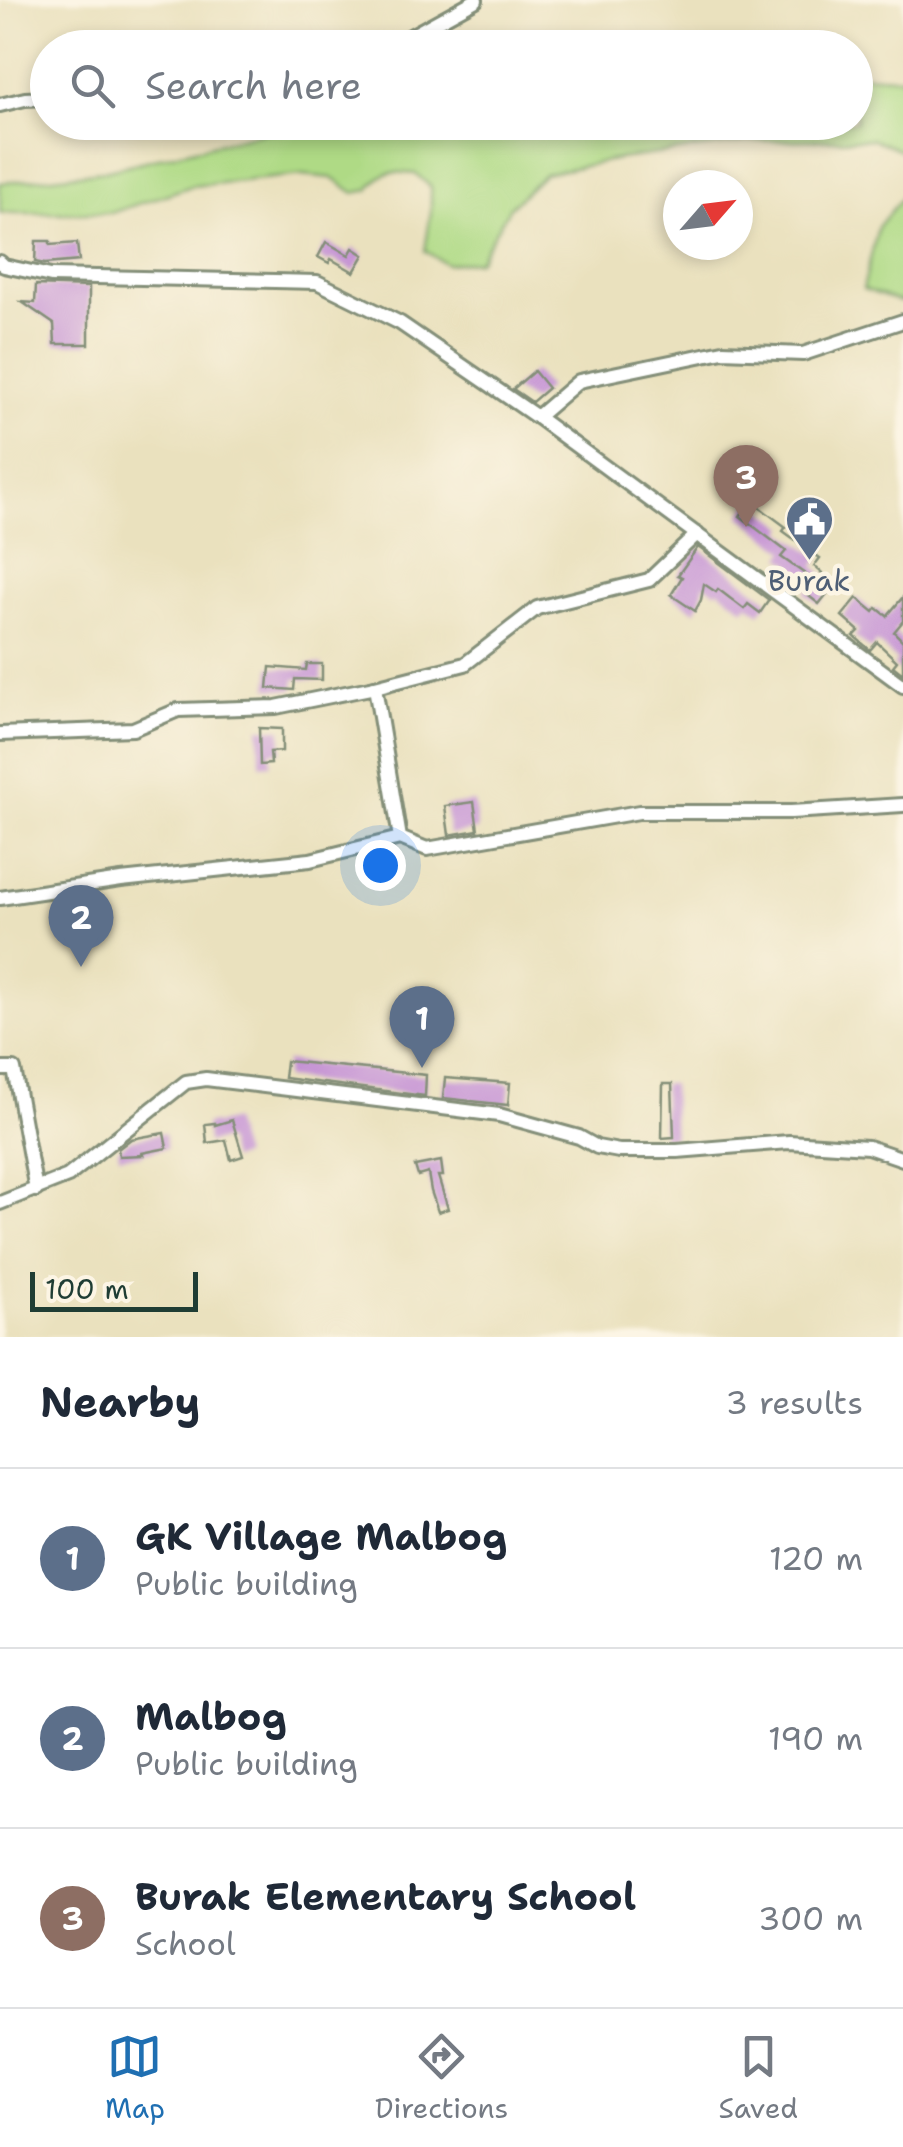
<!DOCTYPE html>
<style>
:root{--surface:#fff;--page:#f2f2f3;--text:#1f2937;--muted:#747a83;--line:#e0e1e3;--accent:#1f6fb2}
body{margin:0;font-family:"Shantell Sans",sans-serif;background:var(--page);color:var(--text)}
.compass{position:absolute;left:663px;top:170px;width:90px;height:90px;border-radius:50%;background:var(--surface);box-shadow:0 5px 15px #0003;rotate:62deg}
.scale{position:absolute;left:30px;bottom:25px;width:168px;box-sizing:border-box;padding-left:10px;border:5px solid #1f3d34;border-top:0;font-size:28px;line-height:35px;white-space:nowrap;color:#1f3d34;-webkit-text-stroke:8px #fcf5e5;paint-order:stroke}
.you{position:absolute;left:380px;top:865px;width:35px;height:35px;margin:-25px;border:8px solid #fff;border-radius:50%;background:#1a73e8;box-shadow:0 0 0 15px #1a73e833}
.badge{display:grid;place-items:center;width:65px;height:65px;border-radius:50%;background:var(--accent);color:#fff;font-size:32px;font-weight:700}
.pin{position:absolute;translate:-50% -82px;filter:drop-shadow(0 2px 5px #0008)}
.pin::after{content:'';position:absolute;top:52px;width:35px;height:30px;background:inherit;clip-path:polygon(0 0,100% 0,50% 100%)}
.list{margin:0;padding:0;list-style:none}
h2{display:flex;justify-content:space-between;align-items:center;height:130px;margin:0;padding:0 40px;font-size:42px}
h2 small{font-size:32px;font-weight:400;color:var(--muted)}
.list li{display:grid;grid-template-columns:65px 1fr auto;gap:30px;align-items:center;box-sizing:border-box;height:180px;padding:0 40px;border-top:2px solid var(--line)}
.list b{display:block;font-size:38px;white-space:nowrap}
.list p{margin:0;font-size:32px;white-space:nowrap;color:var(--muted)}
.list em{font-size:32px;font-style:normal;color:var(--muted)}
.icon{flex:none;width:55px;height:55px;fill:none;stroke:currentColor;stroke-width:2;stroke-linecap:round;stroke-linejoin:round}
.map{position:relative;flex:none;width:903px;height:1337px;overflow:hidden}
.search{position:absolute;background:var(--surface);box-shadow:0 5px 15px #0003;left:30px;right:30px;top:30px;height:110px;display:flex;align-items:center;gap:25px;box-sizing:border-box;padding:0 35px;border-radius:55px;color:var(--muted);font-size:38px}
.sheet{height:670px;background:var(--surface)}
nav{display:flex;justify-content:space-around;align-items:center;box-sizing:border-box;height:140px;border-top:2px solid var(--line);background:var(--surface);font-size:28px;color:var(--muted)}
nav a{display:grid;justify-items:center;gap:5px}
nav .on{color:var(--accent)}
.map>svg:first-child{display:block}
</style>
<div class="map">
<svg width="903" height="1337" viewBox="0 0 903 1337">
<rect width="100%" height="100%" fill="#fcf5e5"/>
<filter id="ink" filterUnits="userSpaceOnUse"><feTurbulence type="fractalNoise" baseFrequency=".01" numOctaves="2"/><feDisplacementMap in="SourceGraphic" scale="20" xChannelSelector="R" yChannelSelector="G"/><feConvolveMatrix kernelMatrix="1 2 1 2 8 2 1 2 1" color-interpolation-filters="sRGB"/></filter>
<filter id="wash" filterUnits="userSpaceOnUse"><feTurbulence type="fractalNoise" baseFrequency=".0048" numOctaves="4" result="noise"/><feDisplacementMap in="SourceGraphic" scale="40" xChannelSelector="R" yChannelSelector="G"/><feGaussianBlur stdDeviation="2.25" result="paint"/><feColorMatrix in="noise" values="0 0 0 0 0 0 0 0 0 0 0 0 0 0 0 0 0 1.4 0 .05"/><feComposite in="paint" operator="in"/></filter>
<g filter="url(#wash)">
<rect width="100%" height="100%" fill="#eae1be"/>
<g fill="#afda85" stroke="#678c5c" stroke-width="2.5">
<path d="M856,75l47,2v74l-31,-12 -120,2 -134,18 -74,15 -34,33 -32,54 -32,3 -21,-13 6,-40v-24l-15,-13c-24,-2 -32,-6 -47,16l-15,3 -22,-15 -30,-3 -110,11 -81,27h-111v-30l104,-12 161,-39 69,-9 522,-1z"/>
<path d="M903,196v105l-3,1 -37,-13 15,-62z"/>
</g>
<g id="blocks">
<g fill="#c593d4">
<path d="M36,241h14v4l27,-2 2,18 -34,3 -10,-2z"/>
<path d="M326,242l23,13 4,-7 11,7 -10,17 -23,-13 -2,4 -11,-6z"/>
<path d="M36,285l53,2v57h-34l-1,-20 -32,-22 13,1z"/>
<path d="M534,371l14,17 -16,14 -19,-13z"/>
<path d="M751,501l35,26 -3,4 37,27 -6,8 21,18 -16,20 -14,-11 10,-12 -34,-24 5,-6 -46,-35z"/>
<path d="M698,547l71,53 -9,13 -12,-9 -4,5 -26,-20 -2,3 -12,-8 -3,16 -6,11 -24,-16 11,-18 -4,-2z"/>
<path d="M903,597v24l-9,11 9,9v33l-10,-8 4,-5 -20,-19 -7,8 -16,-14 5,-5 -17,-15 15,-18 17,14 3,-4 10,8z"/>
<path d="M307,664h15v16l-27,-1 -1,11 -26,-2 2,-21 36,3z"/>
<path d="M259,728l23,1v22l-12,1 1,12 -11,1z"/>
<path d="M474,802l4,28 -29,5 -4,-29z"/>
<path d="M286,1061l140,14 -1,21 -141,-18z"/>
<path d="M445,1078l65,5 -2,22 -65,-7z"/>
<path d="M663,1084h9l2,53 -12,1z"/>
<path d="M232,1120l11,36 -12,4 -5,-20 -19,3 -2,-19 10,-1v2z"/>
<path d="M164,1133l3,15 -25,5 1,2 -24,1 -1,-7 13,-10z"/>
<path d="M441,1161l2,15h-5l10,33 -10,3 -7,-21 -3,-18 -10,3 -3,-10z"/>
</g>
</g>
</g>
<g filter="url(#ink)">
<use href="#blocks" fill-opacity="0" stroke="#848f79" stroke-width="2.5"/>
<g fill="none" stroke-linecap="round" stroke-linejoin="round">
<defs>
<g id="minor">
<path d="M389,48l87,-48"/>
<path d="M0,105l25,-6 23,-1"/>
<path d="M0,262l4,4 47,10 266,6 83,41 137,94 366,269"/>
<path d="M537,417l42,-36 144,-30 80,3 100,-33"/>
<path d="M0,734l133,-5 45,-19 98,-3 99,-20 90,-23 72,-56 112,-28 48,-46"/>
<path d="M400,838l27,11 212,-37h152l112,-7"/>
<path d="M0,898l121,-18 189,-20 90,-22 -25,-151"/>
<path d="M0,1069h14l22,121"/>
<path d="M0,1203l68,-27 118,-94 20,-3 293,36 80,22 18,10 22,4h58l112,-9 79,5 35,12"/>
</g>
</defs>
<use href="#minor" stroke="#848f79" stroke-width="18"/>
<use href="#minor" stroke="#fff" stroke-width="12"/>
</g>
</g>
<defs>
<symbol id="civic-pin" viewBox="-11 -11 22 30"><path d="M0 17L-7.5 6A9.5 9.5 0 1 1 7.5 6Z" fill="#5c6f8a" stroke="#fcf5e5"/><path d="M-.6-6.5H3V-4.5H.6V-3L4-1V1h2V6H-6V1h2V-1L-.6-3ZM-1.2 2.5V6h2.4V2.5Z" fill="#fff"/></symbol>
</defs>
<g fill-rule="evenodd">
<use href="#civic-pin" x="782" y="492" width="55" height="75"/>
</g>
<g text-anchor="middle" stroke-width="9" stroke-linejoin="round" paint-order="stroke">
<g font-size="30" fill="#4e5e75" stroke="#fcf5e5">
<text x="809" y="591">Burak</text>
</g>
</g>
</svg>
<svg class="compass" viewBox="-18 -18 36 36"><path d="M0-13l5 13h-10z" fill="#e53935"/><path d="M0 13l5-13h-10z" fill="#747a83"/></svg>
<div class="scale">100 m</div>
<div class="you"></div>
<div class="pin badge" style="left:422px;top:1068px;background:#5c6f8a">1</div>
<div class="pin badge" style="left:81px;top:967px;background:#5c6f8a">2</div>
<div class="pin badge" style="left:746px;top:527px;background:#8d6e63">3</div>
<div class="search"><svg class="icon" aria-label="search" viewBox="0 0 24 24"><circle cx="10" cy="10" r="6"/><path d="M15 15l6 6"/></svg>Search here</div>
</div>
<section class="sheet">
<h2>Nearby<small>3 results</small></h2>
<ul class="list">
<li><span class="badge" style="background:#5c6f8a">1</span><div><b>GK Village Malbog</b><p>Public building</p></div><em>120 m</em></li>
<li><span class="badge" style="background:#5c6f8a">2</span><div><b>Malbog</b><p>Public building</p></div><em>190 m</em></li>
<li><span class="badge" style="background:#8d6e63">3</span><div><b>Burak Elementary School</b><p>School</p></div><em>300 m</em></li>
</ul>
</section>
<nav>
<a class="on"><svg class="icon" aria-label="map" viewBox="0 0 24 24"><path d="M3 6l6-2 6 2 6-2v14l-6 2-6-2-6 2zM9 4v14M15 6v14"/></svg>Map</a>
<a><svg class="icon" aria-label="directions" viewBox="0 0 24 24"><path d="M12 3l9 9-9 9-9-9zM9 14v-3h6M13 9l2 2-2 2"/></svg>Directions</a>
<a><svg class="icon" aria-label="saved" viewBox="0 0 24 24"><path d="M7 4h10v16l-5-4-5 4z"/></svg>Saved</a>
</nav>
